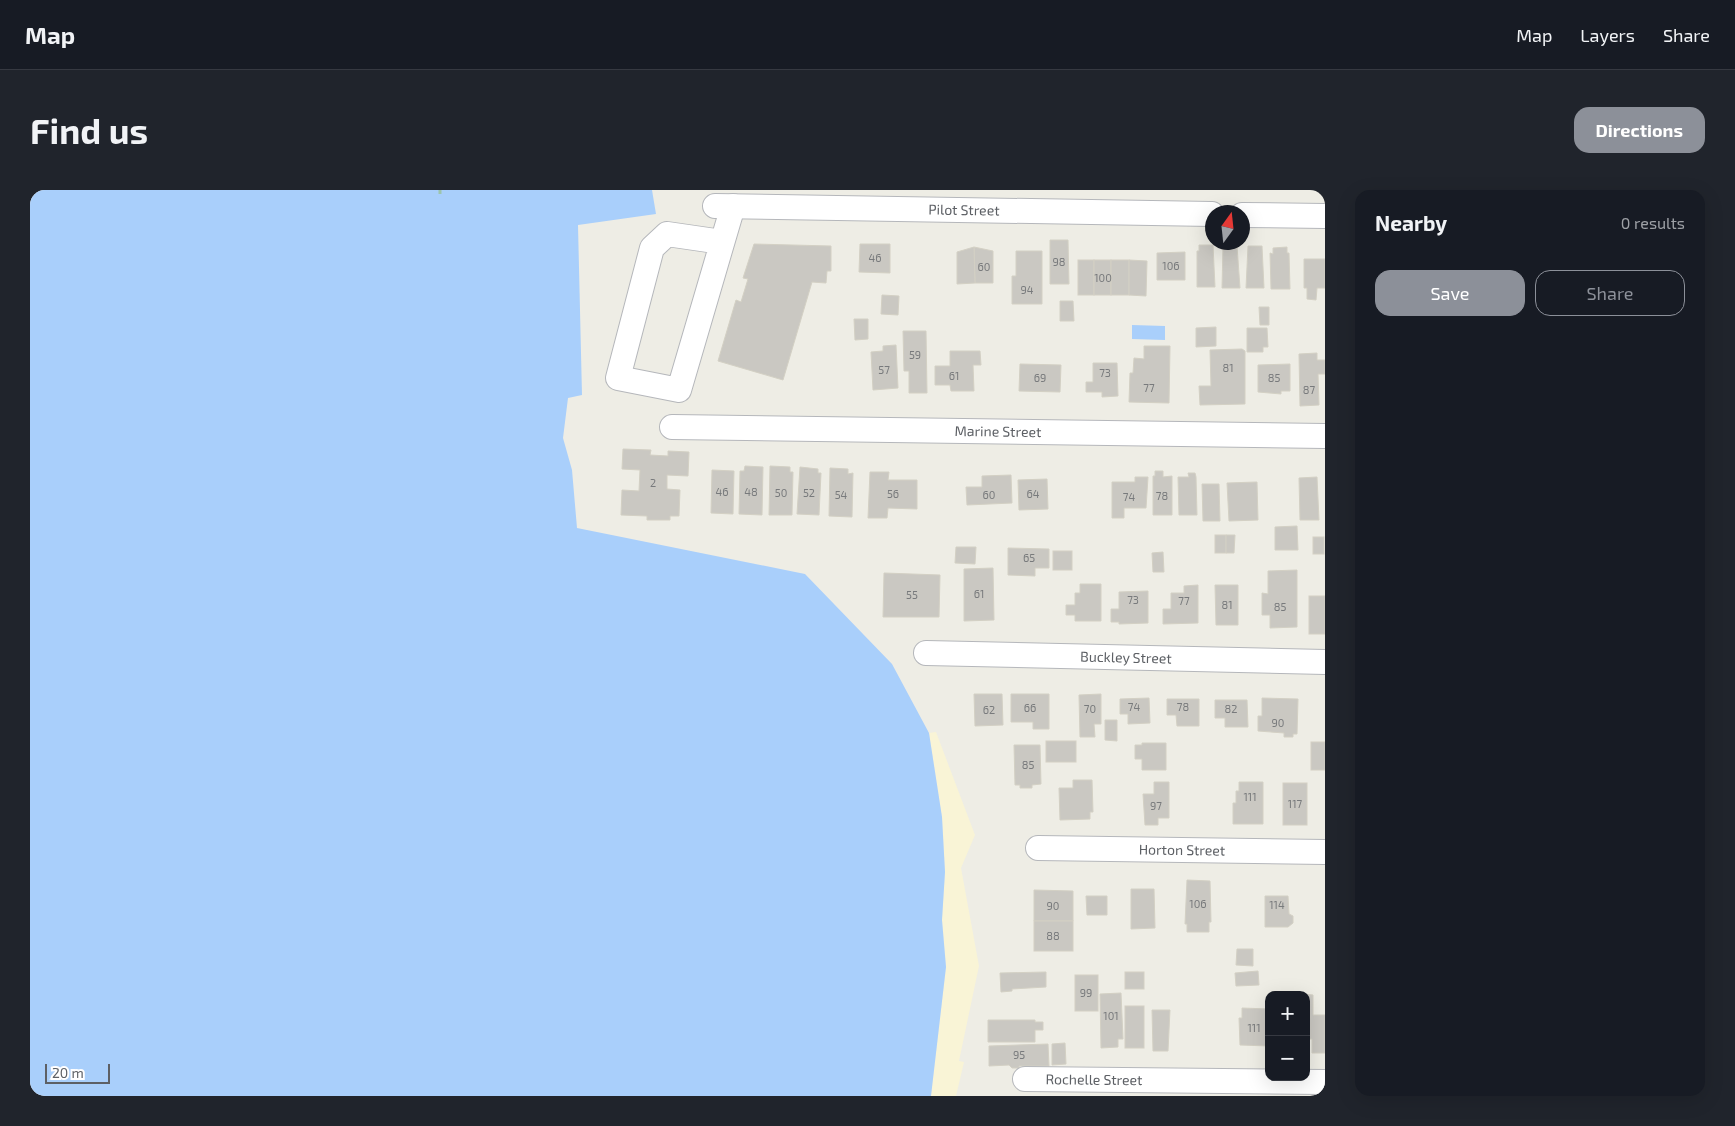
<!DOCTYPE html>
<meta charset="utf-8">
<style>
:root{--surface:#171b24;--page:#20242c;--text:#f1f3f6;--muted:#9ea1a6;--line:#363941;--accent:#8c9099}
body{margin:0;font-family:"Exo 2",sans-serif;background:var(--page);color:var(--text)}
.controls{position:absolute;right:15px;bottom:15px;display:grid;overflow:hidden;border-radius:10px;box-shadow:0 5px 20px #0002}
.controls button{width:45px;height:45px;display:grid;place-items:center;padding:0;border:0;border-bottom:1px solid var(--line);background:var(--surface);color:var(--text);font:25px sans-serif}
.compass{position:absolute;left:1175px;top:15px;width:45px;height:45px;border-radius:50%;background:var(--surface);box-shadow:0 5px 20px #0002;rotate:15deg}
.scale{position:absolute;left:15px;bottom:12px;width:65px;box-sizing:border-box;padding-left:5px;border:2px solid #5d6065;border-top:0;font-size:14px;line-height:18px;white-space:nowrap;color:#5d6065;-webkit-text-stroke:4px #fff;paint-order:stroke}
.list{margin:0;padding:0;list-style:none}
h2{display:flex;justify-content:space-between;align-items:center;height:65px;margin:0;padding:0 20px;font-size:21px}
h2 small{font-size:16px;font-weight:400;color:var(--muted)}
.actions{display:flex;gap:10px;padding:15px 20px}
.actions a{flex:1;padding:11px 0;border:1px solid var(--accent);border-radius:15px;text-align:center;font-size:18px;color:var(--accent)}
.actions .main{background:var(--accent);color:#fff}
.map{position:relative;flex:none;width:1295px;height:906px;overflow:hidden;border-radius:15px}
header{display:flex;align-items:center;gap:30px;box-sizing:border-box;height:70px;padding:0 25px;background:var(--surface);border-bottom:1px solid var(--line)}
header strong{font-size:24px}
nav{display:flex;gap:28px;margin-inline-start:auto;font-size:18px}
.intro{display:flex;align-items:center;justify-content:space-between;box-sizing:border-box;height:120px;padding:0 30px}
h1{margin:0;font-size:35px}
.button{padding:12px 22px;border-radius:15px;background:var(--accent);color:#fff;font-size:18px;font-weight:700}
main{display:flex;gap:30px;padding:0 30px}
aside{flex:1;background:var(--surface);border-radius:15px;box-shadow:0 5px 20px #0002}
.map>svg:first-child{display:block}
</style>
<header>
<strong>Map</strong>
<nav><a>Map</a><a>Layers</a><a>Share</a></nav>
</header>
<div class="intro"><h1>Find us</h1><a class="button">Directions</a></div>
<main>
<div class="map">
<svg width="1295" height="906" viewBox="0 0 1295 906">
<rect width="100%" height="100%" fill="#eeede5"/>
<path fill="#f9f4d6" d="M906,542l39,103 -14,33 18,98 -20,95 5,1 -8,34h-25l15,-129 -4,-47 3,-48 -3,-55 -13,-84z"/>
<g fill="#a9cffb">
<path d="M0,0h622l4,24 -78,11 4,170 -14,3 -5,40 9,32 5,58 228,46 87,90 37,69 13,84 3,55 -3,48 4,47 -15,129h-901z"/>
<path d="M1102,135l33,1v14l-33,-1z"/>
</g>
<g fill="#cac8c2" stroke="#d3d0c4">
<path d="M1020,50h18l1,44h-19z"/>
<path d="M724,54l77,2v25h-4l-1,12 -14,-1 -29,98 -65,-19 18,-61 5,2 7,-23 -5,-1z"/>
<path d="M830,54h30v29l-31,-1z"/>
<path d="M1169,55h14l2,42h-18v-36h2z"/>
<path d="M1193,56h14l3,42h-18z"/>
<path d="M1218,56h14l2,42h-18z"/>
<path d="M944,57l19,4v32h-18z"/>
<path d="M944,57l1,36 -18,1v-32z"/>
<path d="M1257,57v6h2l1,36h-19l-1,-36 3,1v-6z"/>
<path d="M986,61h26v53h-30v-28h4z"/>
<path d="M1155,62v28h-28v-27z"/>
<path d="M1274,69h21v29h-8l-1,12 -9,-1v-11h-3z"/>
<rect x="1048" y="70" width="16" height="35"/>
<rect x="1064" y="70" width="17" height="35"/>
<rect x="1081" y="70" width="18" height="35"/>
<path d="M1099,70l18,1 -1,35 -17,-1z"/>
<path d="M852,105l17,1 -1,19 -17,-1z"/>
<path d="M1030,111h13l1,20h-14z"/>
<path d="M1229,117h10v18h-9z"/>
<path d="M824,129h14v20l-13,1z"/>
<path d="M1186,137v19l-20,1v-19z"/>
<path d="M1217,138h20l1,19h-5v5h-16z"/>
<path d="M873,141h23l1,62h-18v-22h-5z"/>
<path d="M866,155l2,43 -25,2 -2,-38 12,-1v-5z"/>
<path d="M1114,156h26l-1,57 -40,-1 1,-29h3l1,-15 10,1z"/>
<path d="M1212,159l3,2v53l-45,1 -1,-19h12l-1,-36z"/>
<path d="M920,161h30l1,14h-8l1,26h-23l-1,-6h-15v-19h15z"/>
<path d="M1287,163v7h8v14h-7l1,31 -19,1 -1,-52z"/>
<path d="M1063,173h24l1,33 -16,1v-5h-16v-10h7z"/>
<path d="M990,174l41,1 -1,27 -41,-1z"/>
<path d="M1260,174v27h-9v3l-23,-2v-27z"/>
<path d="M593,259l28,1 -1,5 18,1v-5l21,1 -1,24 -21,-1v14l13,1 -1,26h-9v4h-23v-4l-26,-1 1,-25 17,1 1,-21 -18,-1z"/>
<path d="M715,276l18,1 -1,48 -23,-1 1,-43h4z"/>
<path d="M740,276l20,1v5h3l-1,43h-23z"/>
<path d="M770,277l18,2v4h3l-2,42 -22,-1z"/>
<path d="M800,278l18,1v5l5,-1 -1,44 -23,-1z"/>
<path d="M682,280l22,1 -1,43 -22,-1z"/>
<path d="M1125,281h8v6l9,-1v39h-19v-39h2z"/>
<path d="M840,282h19l-1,8h29v29l-29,-1 -1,10h-19z"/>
<path d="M1158,283h7l1,4 1,38h-18l-1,-38h11z"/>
<path d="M981,285l1,28 -45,2 -1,-18h16v-11z"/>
<path d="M1105,287h13l-2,31h-22v10h-12v-36h23z"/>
<path d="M1287,287l2,43h-19l-1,-42z"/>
<path d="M1017,289l1,30 -29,1 -1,-30z"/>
<path d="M1227,292l1,38 -29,1 -2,-38z"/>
<path d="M1172,294h17l1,37h-17z"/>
<path d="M1267,336l1,24h-23v-23z"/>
<rect x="1185" y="345" width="11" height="18"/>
<path d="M1196,345h9l-1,18h-8z"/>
<rect x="1283" y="347" width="11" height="17"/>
<path d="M926,357h20l-1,17 -20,-1z"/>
<path d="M978,358l41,1v19h-14v8l-27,-1z"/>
<rect x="1023" y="361" width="19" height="19"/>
<path d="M1133,362l1,20h-11l-1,-19z"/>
<path d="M963,378l1,52 -30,1v-52z"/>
<path d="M1267,380v57l-27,1v-13h-8v-22l6,1v-23z"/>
<path d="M854,383l56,2 -1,42h-56z"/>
<path d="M1050,394h21v37h-26v-6h-9v-10h9v-12h5z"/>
<path d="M1168,395v38l-35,1v-15h8v-16h13v-7z"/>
<path d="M1185,395h23v40h-22z"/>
<path d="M1118,401v32l-29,1v-2h-8v-13h8v-17z"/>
<rect x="1279" y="406" width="16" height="38"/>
<path d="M944,504h28l1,31 -28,1z"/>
<path d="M981,504h38v35h-16v-7h-22z"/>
<path d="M1071,504v30h-7l1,13h-15l-1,-42z"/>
<path d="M1119,508l1,25 -22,1v-10h-8v-15z"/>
<path d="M1232,508l36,1 -1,35h-4v3h-9v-4l-26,-2v-15h4z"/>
<path d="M1137,509h32v27h-22l-1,-11h-9z"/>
<path d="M1185,510h32l1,27h-23v-9h-10z"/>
<path d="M1075,530h12v21l-12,-1z"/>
<rect x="1016" y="551" width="30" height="21"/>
<rect x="1281" y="552" width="14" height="28"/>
<path d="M1112,553h24v27h-24v-11h-7v-14h7z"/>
<path d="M984,555h26l1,39 -9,1v3h-12v-3h-5z"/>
<path d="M1043,590h19l1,32h-3v7l-30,1 -1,-32h14z"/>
<path d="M1124,592h15v36h-11v7h-13l-2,-31h11z"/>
<path d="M1209,592h24v42h-30v-21h3v-12h3z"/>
<rect x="1253" y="593" width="24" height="42"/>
<path d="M1157,690l23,1 1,41h-2v10h-22v-8h-2z"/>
<path d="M1101,699h23l1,39 -24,1z"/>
<path d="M1004,700l39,1v30h-39z"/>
<path d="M1056,706h21v19h-20z"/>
<path d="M1235,706h23l1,18 4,2v7l-5,4h-23z"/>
<rect x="1004" y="731" width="39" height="30"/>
<path d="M1207,759h16v17l-17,-1z"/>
<path d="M1228,781l1,14 -23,1 -1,-13z"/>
<path d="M1016,782v15l-34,2v2l-11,1 -1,-19z"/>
<rect x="1095" y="782" width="19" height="17"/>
<rect x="1045" y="785" width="23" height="36"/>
<path d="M1091,803l2,46h-5v8l-17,1 -1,-54z"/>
<path d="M1273,804l10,1v20h12v38h-13v-14h-6v-44z"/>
<rect x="1095" y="816" width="19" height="42"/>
<path d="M1212,818l27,1v37l-29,-1 -1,-27h3z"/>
<path d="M1122,820h18l-2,41h-15z"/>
<path d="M958,830h47v2h8v8h-8v12h-47z"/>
<path d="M1035,853l1,21 -14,1v-21z"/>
<path d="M1018,854l1,22h-30v2h-7l-3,-3 -20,1v-20z"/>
</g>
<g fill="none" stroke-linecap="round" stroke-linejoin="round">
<defs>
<g id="minor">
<path id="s1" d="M685,16l497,8"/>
<path d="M1212,25l83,1"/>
<path d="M692,52l-55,-8 -15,14 -34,130 61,12 54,-184"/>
<path id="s2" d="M642,237l653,9"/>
<path id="s3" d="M896,463l399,9"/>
<path id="s4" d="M1008,658l287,4"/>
<path id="s5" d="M995,889l300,3"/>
</g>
</defs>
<use href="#minor" stroke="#b5b7bb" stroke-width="26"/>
<path stroke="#9dc5ac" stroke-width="3" stroke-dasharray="5 2.5" stroke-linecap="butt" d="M410,4v-4"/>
<use href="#minor" stroke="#fff" stroke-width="24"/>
</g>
<g text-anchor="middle" stroke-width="4" stroke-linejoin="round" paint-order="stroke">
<g font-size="11" fill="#787a7c">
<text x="845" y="72">46</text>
<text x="1029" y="76">98</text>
<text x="1141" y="80">106</text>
<text x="954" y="81">60</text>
<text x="1073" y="92">100</text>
<text x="997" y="104">94</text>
<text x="885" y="169">59</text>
<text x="1198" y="182">81</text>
<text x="854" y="184">57</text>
<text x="1075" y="187">73</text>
<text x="924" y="190">61</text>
<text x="1010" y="192">69</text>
<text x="1244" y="192">85</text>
<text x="1119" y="202">77</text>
<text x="1279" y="204">87</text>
<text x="623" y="297">2</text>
<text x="692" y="306">46</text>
<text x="721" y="306">48</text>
<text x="751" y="307">50</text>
<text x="779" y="307">52</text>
<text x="863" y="308">56</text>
<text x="1003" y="308">64</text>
<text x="811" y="309">54</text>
<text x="959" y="309">60</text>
<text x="1132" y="310">78</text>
<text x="1099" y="311">74</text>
<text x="999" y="372">65</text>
<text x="949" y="408">61</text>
<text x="882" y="409">55</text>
<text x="1103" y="414">73</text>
<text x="1154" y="415">77</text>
<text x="1197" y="419">81</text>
<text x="1250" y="421">85</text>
<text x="1104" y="521">74</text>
<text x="1153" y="521">78</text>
<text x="1000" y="522">66</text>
<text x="1060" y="523">70</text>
<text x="1201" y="523">82</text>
<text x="959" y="524">62</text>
<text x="1248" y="537">90</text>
<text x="998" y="579">85</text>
<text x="1220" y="611">111</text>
<text x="1265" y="618">117</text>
<text x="1126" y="620">97</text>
<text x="1168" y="718">106</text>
<text x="1247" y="719">114</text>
<text x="1023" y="720">90</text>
<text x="1023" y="750">88</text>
<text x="1056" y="807">99</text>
<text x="1081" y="830">101</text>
<text x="1224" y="842">111</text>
<text x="989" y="869">95</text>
</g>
<g font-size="14" fill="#5d6065" stroke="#fff">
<text dy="5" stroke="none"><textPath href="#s1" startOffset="249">Pilot Street</textPath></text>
<text dy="5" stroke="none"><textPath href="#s2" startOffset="326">Marine Street</textPath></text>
<text dy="5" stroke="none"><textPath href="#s3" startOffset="200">Buckley Street</textPath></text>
<text dy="5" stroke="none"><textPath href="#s4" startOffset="144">Horton Street</textPath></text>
<text dy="5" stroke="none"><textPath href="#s5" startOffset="69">Rochelle Street</textPath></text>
</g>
</g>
</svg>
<div class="controls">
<button>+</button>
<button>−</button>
</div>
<svg class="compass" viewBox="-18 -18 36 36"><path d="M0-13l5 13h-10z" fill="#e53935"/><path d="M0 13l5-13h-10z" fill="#9ea1a6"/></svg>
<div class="scale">20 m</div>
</div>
<aside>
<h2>Nearby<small>0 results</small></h2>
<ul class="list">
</ul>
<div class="actions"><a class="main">Save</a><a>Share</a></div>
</aside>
</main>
